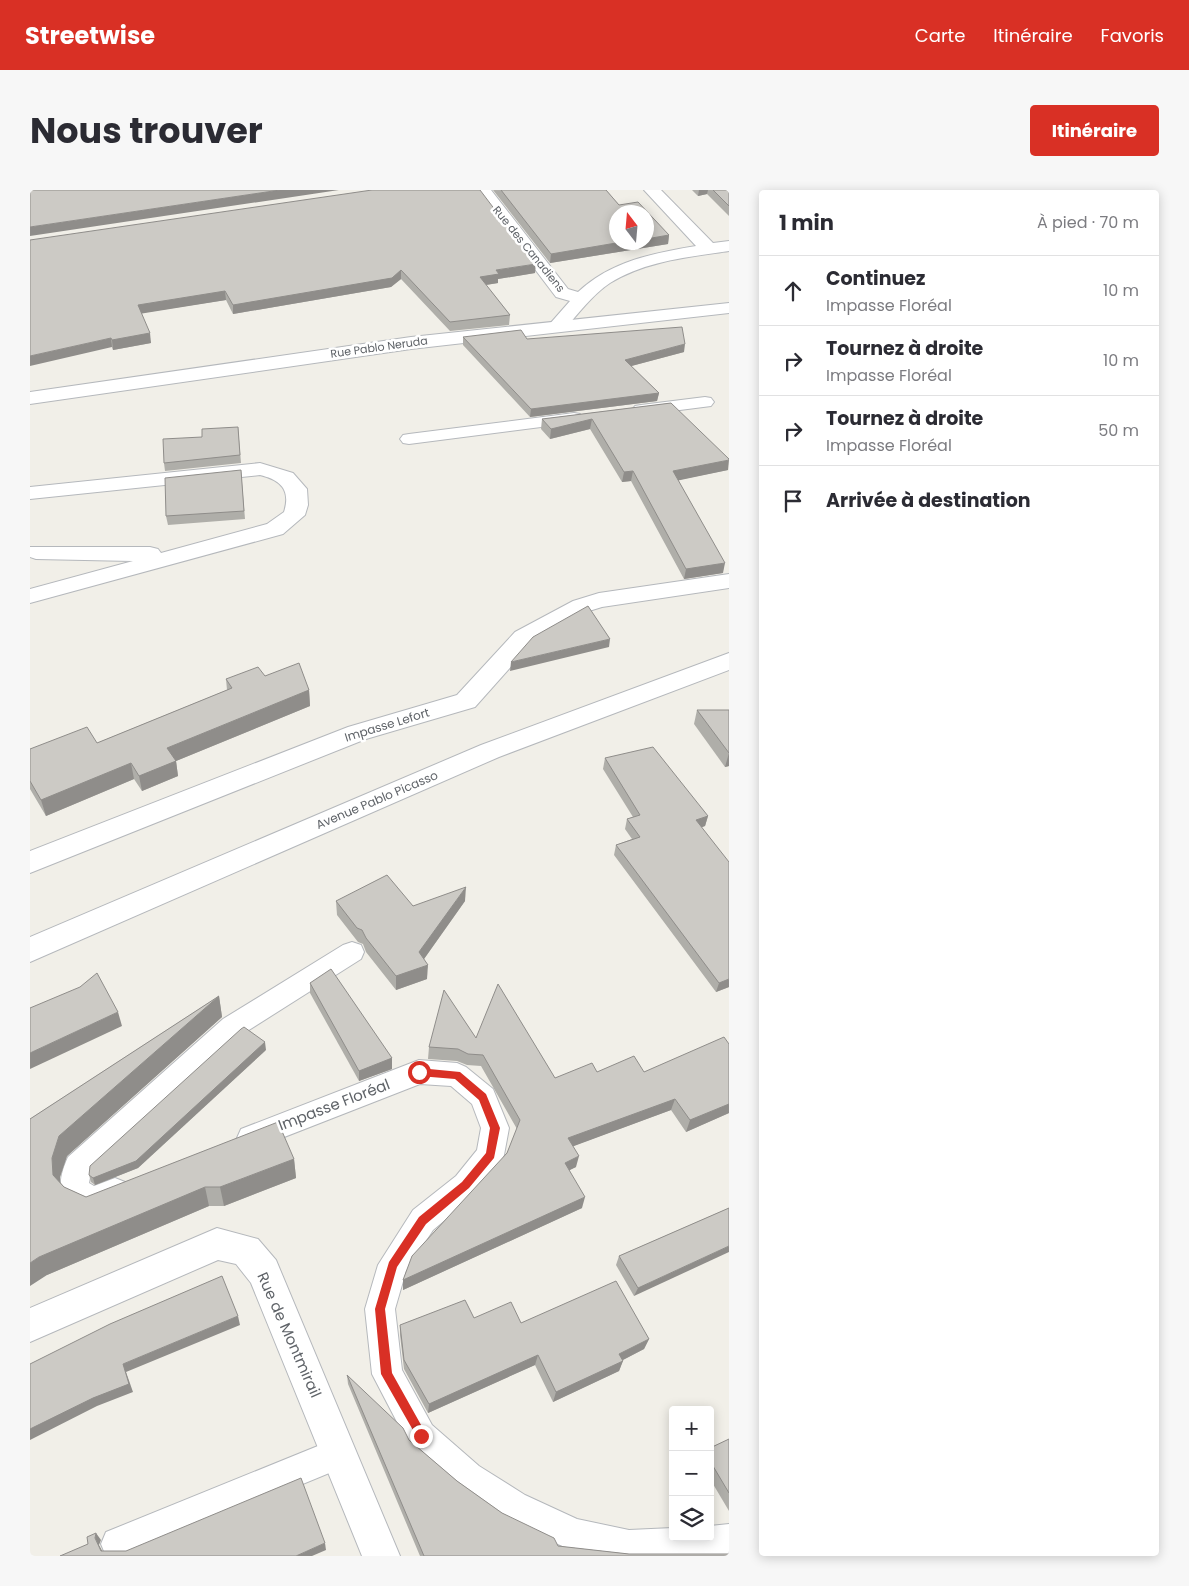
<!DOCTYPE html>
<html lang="fr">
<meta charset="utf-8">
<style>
:root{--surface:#fff;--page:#f7f7f7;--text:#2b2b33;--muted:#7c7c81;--line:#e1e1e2;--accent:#d93025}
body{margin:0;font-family:Poppins,sans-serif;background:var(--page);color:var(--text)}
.controls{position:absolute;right:15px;bottom:15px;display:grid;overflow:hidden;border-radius:5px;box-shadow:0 2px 12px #0003}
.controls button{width:45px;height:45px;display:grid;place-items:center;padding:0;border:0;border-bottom:1px solid var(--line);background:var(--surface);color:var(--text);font:25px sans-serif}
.compass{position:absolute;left:579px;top:15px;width:45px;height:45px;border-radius:50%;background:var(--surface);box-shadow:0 2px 12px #0003;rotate:344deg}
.stop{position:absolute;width:15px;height:15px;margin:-11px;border:4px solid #d93025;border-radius:50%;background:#fff}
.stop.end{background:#d93025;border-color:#fff;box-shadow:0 1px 5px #0008}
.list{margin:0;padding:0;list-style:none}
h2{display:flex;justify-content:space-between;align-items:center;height:65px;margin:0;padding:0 20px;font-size:21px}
h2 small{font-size:16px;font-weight:400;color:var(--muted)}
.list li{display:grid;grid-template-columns:32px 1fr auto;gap:15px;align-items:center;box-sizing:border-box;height:70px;padding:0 20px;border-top:1px solid var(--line)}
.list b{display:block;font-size:19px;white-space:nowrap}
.list p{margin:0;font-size:16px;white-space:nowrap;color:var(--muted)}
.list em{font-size:16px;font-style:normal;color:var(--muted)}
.icon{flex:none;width:28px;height:28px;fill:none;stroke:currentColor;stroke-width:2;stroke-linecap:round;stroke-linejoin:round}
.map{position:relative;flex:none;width:699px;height:1366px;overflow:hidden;border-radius:5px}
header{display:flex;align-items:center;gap:30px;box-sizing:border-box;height:70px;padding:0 25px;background:var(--accent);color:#fff}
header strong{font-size:24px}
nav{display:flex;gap:28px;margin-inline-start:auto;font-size:18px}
.intro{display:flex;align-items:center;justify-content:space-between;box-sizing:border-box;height:120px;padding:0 30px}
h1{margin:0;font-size:35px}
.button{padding:12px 22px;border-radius:5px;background:var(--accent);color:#fff;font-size:18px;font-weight:700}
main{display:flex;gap:30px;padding:0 30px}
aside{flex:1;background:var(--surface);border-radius:5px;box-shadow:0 2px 12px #0003}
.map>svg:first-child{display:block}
</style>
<header>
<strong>Streetwise</strong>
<nav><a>Carte</a><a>Itinéraire</a><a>Favoris</a></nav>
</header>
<div class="intro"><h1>Nous trouver</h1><a class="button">Itinéraire</a></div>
<main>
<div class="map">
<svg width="699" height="1366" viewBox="0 0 699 1366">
<rect width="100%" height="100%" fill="#f1efe8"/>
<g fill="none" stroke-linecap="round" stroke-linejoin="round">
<defs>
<g id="service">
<path d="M675,207l6,1 3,4 -3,4 -70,9 -6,-1 -3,-4 3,-4 6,-1z"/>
<path d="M544,223l6,1 3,4 -3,4 -171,22 -6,-1 -3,-4 3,-4 6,-1z"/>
<path d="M322,752l9,3 3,7 -3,7 -120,76 -150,137 -2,11 5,3 21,-8 10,4 4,9 -4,9 -33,14c-32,-12 -38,-26 -24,-57l155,-138 120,-74z"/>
<path d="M389,870l38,3 9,4 27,22 16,39 -5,27 -4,9 -24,30 -43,36 -27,41 -11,38 7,61 30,55 47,41 46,29 52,24 52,11 44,-2v9h37v-11l19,-2v32h-134l-19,-4 -75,-33 -44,-31 -47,-41 -38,-73 -7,-65 13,-44 35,-55 43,-34 21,-26 4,-22 -9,-24 -21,-18 -31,-2 -169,66 -10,-3 -4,-9 4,-9z"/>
<path d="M310,1247l11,5 5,11 -5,11 -222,92h-23l-5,-12 5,-12z"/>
</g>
<g id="minor">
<path d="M445,0h16l77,99 10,3c33,-31 76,-39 118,-46l-52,-56h17l52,53 16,-2v10c-40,6 -84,10 -119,32 -18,12 -32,31 -46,47h-14l-2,-4 22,-25 -14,-4z"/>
<path d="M230,273l33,10 14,16 1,16 -3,10 -22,19 -253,69v-14l103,-28 -97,-2 -6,-2v-10h120l8,2 3,4 106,-29 17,-12c7,-22 -3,-32 -24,-37l-230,24v-12z"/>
<path d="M699,384v14l-127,19 -13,4 -58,33 -56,63 -109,32 -336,134v-22l318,-124 109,-32 58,-63 58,-31 26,-8z"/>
<path d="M187,1038l41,11 18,21 124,296h-38l-111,-273 -15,-19 -18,-4 -188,82v-34z"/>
</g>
<g id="tertiary">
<path d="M699,113v10l-318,36 -381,55v-12l381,-55z"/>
<path d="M699,463v17l-230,87 -469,205v-25l451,-192z"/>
</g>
</defs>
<use href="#service" stroke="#b5b8bc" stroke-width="2"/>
<use href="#minor" stroke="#b5b8bc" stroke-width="2"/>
<use href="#tertiary" stroke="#b5b8bc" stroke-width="2"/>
<use href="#service" fill="#fff" fill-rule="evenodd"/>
<use href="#minor" fill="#fff" fill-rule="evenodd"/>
<use href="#tertiary" fill="#fff" fill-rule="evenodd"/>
</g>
<g fill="#afaea9">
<path d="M463,0h113l13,15 50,30 -1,9 -118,19z"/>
<path d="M662,0h37v26l-22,-22 -9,2z"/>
<path d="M0,50l505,33 -37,6v4l-12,2 24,30 -1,10 -59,6 -49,-52 -10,8 -158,27 -7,-14 -85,13 10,30 -38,7 -1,-3z"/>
<path d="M433,147l64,2 157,13 -53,14 28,27 -2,8 -127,16 -67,-72z"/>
<path d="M641,213l57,67 -50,10 45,93 -39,6 -53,-98 -9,1 -32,-53 -40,10 -9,-10 1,-10z"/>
<path d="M208,237l3,36 -76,8 -1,-8z"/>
<path d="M211,280l4,49 -77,6 -2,-9z"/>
<path d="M235,486l44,14 1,16 -134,55 2,15 -36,15 -8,-12 -88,37 -16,-27v-40l67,-6 130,-53 -1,-11z"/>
<path d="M667,520h32v56l-4,1 -31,-43z"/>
<path d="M575,568l103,58 -3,10 -3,1 27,160 -13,5 -102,-137 2,-10 16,-6 -7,-10 2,-10 6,-2 -30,-48z"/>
<path d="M306,711l77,5 52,-5 -41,58 3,20 -31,11 -30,-38 -3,-8 -5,-2 -21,-27z"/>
<path d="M280,793l82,75v11l-33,12 -49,-88z"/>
<path d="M189,806l3,21 -155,139 -7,21v5l4,5 22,10 208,-38 2,19 -72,28h-15l-162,69 -17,-156z"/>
<path d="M446,848l79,40 42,-6h47l85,-28v69l-43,19 -15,-22 -98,36 3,21 -7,3 13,38 -179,82v-10l104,-127 10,-24 -36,-63 -14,-1 -10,-4 -29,-2 1,-12z"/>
<path d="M236,860l-128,118 -43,17 -4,-3 -2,-7z"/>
<path d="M699,1018l-95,88 -18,-31 3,-9z"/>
<path d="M444,1128l47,5 128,16 -5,10 -21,11 -4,11 -66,31 -18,-37 -107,48 -24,-44 -4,-34v-10z"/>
<path d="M317,1185l62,65 48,41 45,32 56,33 71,8 100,2h-309l-72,-172z"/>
<path d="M699,1249v72l-19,-32v-31z"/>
</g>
<g fill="#8f8d8a">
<path d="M250,0h59l-309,46v-9z"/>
<path d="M669,0h9l-1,4 -9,2z"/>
<path d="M639,45l-1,9 -118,19 1,-9 71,-12h24v-3z"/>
<path d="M506,74l-1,9 -37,6v4l-19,3 1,-9 16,-7z"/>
<path d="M371,80v9l-10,8 -158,27v-9z"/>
<path d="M195,101l1,9 -87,14 -1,-9z"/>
<path d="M120,143l1,10 -38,7 -1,-10z"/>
<path d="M81,148l1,9 -82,19v-10z"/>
<path d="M655,154l-1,8 -60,16 1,-8z"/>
<path d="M629,203l-2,8 -127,16 1,-8z"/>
<path d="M562,229l-2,10 -40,10 1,-10z"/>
<path d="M699,270l-1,10 -57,12 2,-11z"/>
<path d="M603,281l-2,10 -9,1 2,-10z"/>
<path d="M695,373l-2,10 -39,6 2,-10z"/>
<path d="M580,449l-1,8 -99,24 1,-9z"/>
<path d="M279,500l1,16 -134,55 2,15 -36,15 -3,-15 28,-28z"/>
<path d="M699,563v13l-4,1z"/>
<path d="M101,573l3,16 -88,37 -5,-16z"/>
<path d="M678,626l-3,10 -11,4 2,-10z"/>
<path d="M436,697l-1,14 -46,65v-14z"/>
<path d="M398,775l-1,14 -31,11v-14z"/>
<path d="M699,789v8l-13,5 3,-9z"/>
<path d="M189,806l3,21 -155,139 -7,21 1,17 -8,-19 -1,-17 7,-22z"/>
<path d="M88,822l4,14 -92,43v-16z"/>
<path d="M235,852l1,8 -128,118 -43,17 -2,-7z"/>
<path d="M362,868v11l-33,12v-10z"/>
<path d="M645,909l-4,11 -105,39 2,-11z"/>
<path d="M699,914v9l-43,19 4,-12z"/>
<path d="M549,966l-3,11 -14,7 3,-11z"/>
<path d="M264,969l2,19 -72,28 -4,-19z"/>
<path d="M175,997l4,19 -162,69 -17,11v-23l9,-6z"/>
<path d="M555,1007l-3,11 -179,82v-10z"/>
<path d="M699,1056v6l-95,44 4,-8z"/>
<path d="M208,1126l2,9 -114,47 7,20 -36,14 -67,34v-11l93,-65z"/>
<path d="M619,1149l-5,10 -29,15 4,-10z"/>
<path d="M508,1165l-3,10 -107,48 1,-9z"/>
<path d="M593,1171l-4,10 -66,31 3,-10z"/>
<path d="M66,1343l5,7 -2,5 6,11 -4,-5 -6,-13z"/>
<path d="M295,1353l1,7 -14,6h-16z"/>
</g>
<g fill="#cccac5" stroke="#8f8d8a">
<path d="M0,0h250l-250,37z"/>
<path d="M342,0h108l56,74 -40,6 3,4 -19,3 30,38 -60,7 -49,-52 -9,8 -159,27 -8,-14 -87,14 12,28 -38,7 -1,-2 -81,18v-116z"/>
<path d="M471,0h105l13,15 19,-3 31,33 -23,4v-27h-30v30h6l-71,12z"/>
<path d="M683,0h16v16z"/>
<path d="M652,137l3,17 -60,16 34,33 -128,16 -68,-72 58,-7 6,9z"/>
<path d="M641,213l58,56v1l-56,11 52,92 -39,6 -53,-98 -9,1 -32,-53 -41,10 -9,-10z"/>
<path d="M208,237l2,28 -76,8 -1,-24 39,-2v-8z"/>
<path d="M211,280l3,41 -78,5 -1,-38z"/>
<path d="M558,416l22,33 -99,23 22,-25z"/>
<path d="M269,473l10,27 -142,58 9,13 -37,15 -8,-13 -90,37 -11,-19v-32l57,-22 10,16 135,-55 -6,-9 32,-12 7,9z"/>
<path d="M667,520h32v43z"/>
<path d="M623,557l55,69 -12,4 33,42v117l-10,4 -103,-138 24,-8 -13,-18 13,-4 -35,-57z"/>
<path d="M357,685l26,31 53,-19 -47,65 9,13 -32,11 -30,-38 -4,-8 -5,-2 -21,-27z"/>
<path d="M301,779l61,89 -33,13 -49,-88z"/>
<path d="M67,783l21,39 -88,41v-45l50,-21z"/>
<path d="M468,794l57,94 37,-15 5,9 37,-16 10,16 80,-35 5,7v60l-39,16 -15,-21 -107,39 11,18 -14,7 20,34 -182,83 9,-24 95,-103 13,-33 -37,-65 -15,-1 -10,-5 -29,-2 15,-57 32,48z"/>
<path d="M189,806l-160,140 -7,22 1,17 11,12 22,10 192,-75 16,37 -74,28h-15l-166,70 -9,6v-144z"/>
<path d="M214,837l21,15 -129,119 -43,17 -4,-3 1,-9 151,-137z"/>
<path d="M699,1018v38l-91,42 -19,-32z"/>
<path d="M192,1086l16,40 -115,48 6,20 -36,14 -63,31v-65l80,-40z"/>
<path d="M586,1091l33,58 -30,15 4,7 -67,31 -18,-37 -109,49 -25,-44 -4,-35 65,-25 9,18 37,-16 10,21z"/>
<path d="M317,1185l56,53 6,12 48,41 45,32 52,25 4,8 71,8h100v2h-305z"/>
<path d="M699,1249v54l-19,-32v-13z"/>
<path d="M271,1288l24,65 -29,13h-236l28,-12 -1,-7 9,-4 -1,5 6,13h25z"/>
</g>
<path fill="#d93025" d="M389,878l41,4 26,22 14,34 -6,30 -25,30 -43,36 -29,43 -12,42 7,64 33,59 2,4 -6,5 -3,-2 -37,-65 -6,-65 14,-47 30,-45 43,-35 24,-29 4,-25 -11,-28 -24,-21 -36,-3 -5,-4z"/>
<g text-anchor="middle" stroke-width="5" stroke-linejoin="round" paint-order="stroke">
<g font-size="11" fill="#5f6368" stroke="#fff">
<text transform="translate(499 59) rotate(51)" y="4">Rue des Canadiens</text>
<text transform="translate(349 157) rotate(-8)" y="4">Rue Pablo Neruda</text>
</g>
<g font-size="12" fill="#5f6368" stroke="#fff">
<text transform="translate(357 535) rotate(-17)" y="4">Impasse Lefort</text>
<text transform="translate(347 610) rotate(-23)" y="4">Avenue Pablo Picasso</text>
</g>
<g font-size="15" fill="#5f6368" stroke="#fff">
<text transform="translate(304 915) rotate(-21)" y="5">Impasse Floréal</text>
<text transform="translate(259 1145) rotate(66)" y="5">Rue de Montmirail</text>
</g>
</g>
</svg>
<div class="controls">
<button>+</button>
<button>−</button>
<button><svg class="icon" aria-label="layers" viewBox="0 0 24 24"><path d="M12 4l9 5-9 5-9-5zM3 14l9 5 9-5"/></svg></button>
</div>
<svg class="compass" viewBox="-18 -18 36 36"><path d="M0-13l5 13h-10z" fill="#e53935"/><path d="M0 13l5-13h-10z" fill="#7c7c81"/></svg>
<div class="stop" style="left:389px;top:882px"></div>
<div class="stop end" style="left:391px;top:1246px"></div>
</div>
<aside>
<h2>1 min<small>À pied · 70 m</small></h2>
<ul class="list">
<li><svg class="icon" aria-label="ahead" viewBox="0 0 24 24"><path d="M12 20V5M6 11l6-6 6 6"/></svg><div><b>Continuez</b><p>Impasse Floréal</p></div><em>10 m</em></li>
<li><svg class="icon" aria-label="right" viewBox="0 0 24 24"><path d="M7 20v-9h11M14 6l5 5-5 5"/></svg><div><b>Tournez à droite</b><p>Impasse Floréal</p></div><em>10 m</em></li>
<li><svg class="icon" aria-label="right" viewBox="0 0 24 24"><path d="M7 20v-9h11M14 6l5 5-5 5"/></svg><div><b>Tournez à droite</b><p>Impasse Floréal</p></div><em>50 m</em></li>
<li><svg class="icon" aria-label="arrive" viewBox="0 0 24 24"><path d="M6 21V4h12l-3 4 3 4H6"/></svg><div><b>Arrivée à destination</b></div></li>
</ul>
</aside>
</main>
